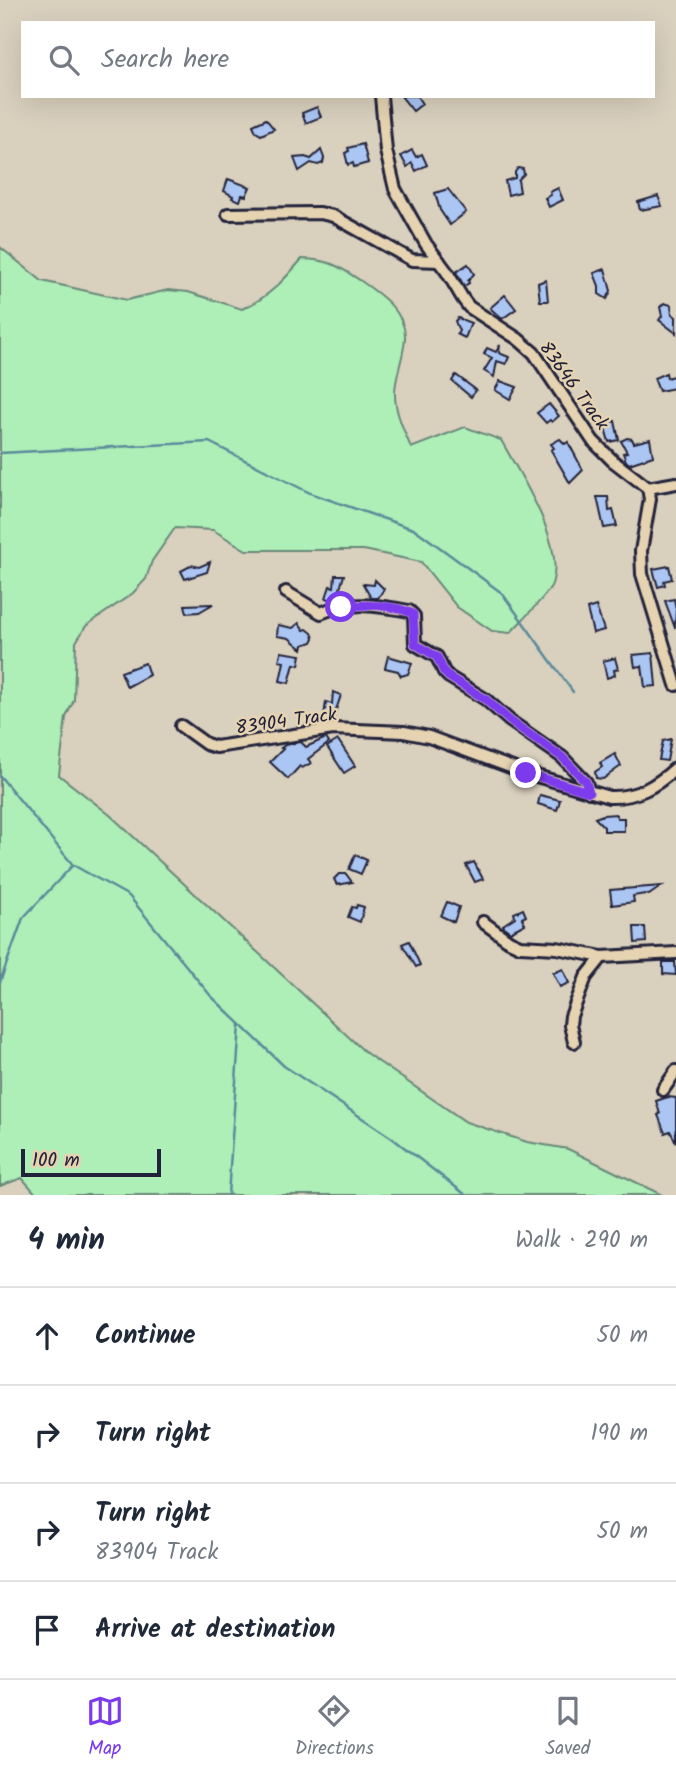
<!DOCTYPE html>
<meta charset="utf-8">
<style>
:root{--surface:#fff;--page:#f2f2f3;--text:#1f2937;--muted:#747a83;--line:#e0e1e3;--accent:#7c3aed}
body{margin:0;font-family:Kalam,sans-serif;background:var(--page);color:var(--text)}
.scale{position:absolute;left:21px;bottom:18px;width:140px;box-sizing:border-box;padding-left:7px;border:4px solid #22223b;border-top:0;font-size:19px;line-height:24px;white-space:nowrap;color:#22223b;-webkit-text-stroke:5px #e5d3b1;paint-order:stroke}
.stop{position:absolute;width:21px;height:21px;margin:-16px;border:5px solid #7c3aed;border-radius:50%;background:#fff}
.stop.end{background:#7c3aed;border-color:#fff;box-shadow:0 2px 7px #0008}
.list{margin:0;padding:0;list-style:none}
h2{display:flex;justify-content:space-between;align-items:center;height:91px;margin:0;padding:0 28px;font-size:30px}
h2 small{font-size:23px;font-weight:400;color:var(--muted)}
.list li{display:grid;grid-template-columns:46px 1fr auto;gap:21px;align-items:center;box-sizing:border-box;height:98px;padding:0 28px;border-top:2px solid var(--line)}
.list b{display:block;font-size:26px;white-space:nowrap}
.list p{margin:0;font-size:23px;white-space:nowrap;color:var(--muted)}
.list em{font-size:23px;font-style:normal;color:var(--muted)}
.icon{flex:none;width:38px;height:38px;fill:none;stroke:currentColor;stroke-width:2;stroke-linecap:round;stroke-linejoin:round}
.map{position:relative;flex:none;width:676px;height:1195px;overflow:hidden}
.search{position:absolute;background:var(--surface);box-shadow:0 7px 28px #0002;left:21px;right:21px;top:21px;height:77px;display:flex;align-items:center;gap:18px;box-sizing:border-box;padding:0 24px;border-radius:0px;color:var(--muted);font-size:26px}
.sheet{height:483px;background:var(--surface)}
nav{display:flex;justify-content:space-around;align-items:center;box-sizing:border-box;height:98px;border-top:2px solid var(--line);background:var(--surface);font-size:19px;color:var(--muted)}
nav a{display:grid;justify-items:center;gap:4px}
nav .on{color:var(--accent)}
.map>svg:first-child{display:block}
</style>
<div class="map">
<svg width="676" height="1195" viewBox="0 0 676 1195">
<rect width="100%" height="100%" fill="#d9d0be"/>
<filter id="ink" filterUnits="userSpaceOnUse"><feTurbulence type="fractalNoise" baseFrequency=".0143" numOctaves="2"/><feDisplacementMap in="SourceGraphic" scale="14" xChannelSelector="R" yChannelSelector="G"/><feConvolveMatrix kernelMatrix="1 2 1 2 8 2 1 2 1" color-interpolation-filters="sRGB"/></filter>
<g filter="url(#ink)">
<path fill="#aeefb7" stroke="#688879" stroke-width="2" d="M0,247l42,34 85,19 41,-10 20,2 54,17c26,-11 42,-29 60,-50 29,1 36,7 59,22 19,13 45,31 44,57 -1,18 -9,36 -10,53 -1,20 9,39 16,57l54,-21 36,13c19,35 65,104 51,144 -4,11 -32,38 -42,49l-18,-2 -35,-24 -36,-45 -57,-12h-118l-33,-20 -38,-2 -23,33 -6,18 -13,14 -47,33 -10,16 -2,58 -8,17 -7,58 51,40 256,238 100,69 61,20 41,7 94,46h-625l-15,-17 -22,8z"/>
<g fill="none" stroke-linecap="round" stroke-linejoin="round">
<g stroke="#5a8a9b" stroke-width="2.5">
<path d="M0,453l209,-11 101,51 106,37 86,63 71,99"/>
<path d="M0,776l73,89 56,31 81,99 74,71 108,72 74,57"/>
<path d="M0,982l23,-64 50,-53"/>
<path d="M228,1195l12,-171"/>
</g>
</g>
<g fill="#abc6f3" stroke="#22223b" stroke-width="2">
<path d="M401,96h16l5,8 -9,7z"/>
<path d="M317,107l4,10 -15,6 -4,-10z"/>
<path d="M266,119l8,10 -13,6 -5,-3 -3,-7z"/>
<path d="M363,144l5,19 -14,4 -1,-4 -5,2 -3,-12 4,-2 -1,-3z"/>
<path d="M321,150l3,8 -1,5 -5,2 -7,-2 -12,8 -5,-13 11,-1 6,2z"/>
<path d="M412,150l4,7 6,-3 5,11 -11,6 -4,-8 -5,4 -6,-11z"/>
<path d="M518,168l5,1 1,5 -6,6 2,12 -12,3 -3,-14 10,-3v-6z"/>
<path d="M228,179l22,8 -4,9 -4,-1 -2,6 -8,-3 1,-2 -9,-5z"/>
<path d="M558,188l5,12 -14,7 -4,-9 6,-3 -1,-3z"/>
<path d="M448,189l18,23 -16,13 -10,-15 -5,-17z"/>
<path d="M658,196l4,10 -22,4 -2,-8z"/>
<path d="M468,264l6,10 -6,7 1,2 -5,3 -8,-14z"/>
<path d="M605,269l6,22 -4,8 -8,-5v-8l-5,-13z"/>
<path d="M546,280l2,21h-8l-2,-18z"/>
<path d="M505,295l11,14 -14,10 -12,-11z"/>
<path d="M664,303l7,2 1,9 4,3v16l-17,-13 3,-4 -2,-9z"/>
<path d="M458,318l13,5 -6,15 -8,-4 2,-3 -4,-10z"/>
<path d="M500,345l-1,8 10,4 -3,7 -9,-3 -3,16 -10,-6 8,-13 -8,-4 3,-6 9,4z"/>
<path d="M666,373l1,5 9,-3 -1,13 -16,3 -5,-13z"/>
<path d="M456,375l20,15 -5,7 -19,-16z"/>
<path d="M500,381l17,6 -7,12 -15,-9z"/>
<path d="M549,404l10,12 -7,6 -2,-2 -4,3 -9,-10z"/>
<path d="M615,421l4,19 -10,2 -5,-18z"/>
<path d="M627,438l5,1 2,4 16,-4 3,17 -24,8 -3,-3 -3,-8 4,-1 -6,-11z"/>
<path d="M560,439l5,5 3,-2 15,28 -13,13 -19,-33 3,-2 -3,-4z"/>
<path d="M597,497h11l1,14 4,-1 4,16 -13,2z"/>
<path d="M210,562l-3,10 -22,7 -4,-8 11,-6 7,2z"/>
<path d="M669,566l3,13 -8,2 1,4 -7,2 -5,-18z"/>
<path d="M335,575h9l-7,24 -4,1 -7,-2 4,-12 4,1z"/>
<path d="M375,580l9,9 -6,9h-7l-8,-14 11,1z"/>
<path d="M674,599l2,10 -1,19 -10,-27z"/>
<path d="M213,604l-14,8 -12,1 -2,-8z"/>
<path d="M596,606l8,24 -11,3 -6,-24z"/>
<path d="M299,623l5,7 3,-1 5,4 2,5 -2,4 -9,3 -1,4 -13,-11 -12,-2 1,-11 15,3z"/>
<path d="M281,652l20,3 -2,10 -5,-1 -5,19 -9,-2 4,-19 -5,-1z"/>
<path d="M653,653l3,33 -11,1 -3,-21 -7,1 -2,-12z"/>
<path d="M388,656l24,7 -4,11 -7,2 -3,-5 -13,-3z"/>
<path d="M615,658l3,11 -4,1 1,5 -8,3 -4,-17z"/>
<path d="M145,663l4,12 -22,12 -6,-15z"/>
<path d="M333,692l8,3 -8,24 -9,-3 2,-14 6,2z"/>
<path d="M326,738l3,5 -21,16 3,4 -9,5 -2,-2 -12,13 -18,-17 13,-13 -2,-1 6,-4 14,-2 5,5z"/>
<path d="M671,739l-4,22 -8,-1 4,-19z"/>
<path d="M338,740l17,26 -11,7 -17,-26z"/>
<path d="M615,754l6,12 -18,13 -7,-1 -1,-6 7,-5 -2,-4z"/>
<path d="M540,795l20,5 -3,10 -19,-6z"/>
<path d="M616,814l1,4h7v13h-20v-4l-9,-9 8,-3z"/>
<path d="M355,855l12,5 -6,14 -12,-5z"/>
<path d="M474,862l9,17 -8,3 -9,-17z"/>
<path d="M339,874h7l6,8 -15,3 -3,-6z"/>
<path d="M662,886l-13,9 -4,-1 -12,2 1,6 -22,3 -2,-15z"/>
<path d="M447,902l12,5 -5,15 -13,-6z"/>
<path d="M357,905l7,2 -4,15 -12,-5 4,-10 4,1z"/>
<path d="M523,909l3,7 -4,2 3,6 -15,8 -5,-4 -2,-3 12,-8 -1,-4z"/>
<path d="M634,927h11l1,15 -11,1z"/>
<path d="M409,941l11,24 -4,2 -14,-23z"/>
<path d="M663,962h12l1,13 -13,-1z"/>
<path d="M563,969l6,14 -9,4 -7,-14z"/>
<path d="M668,1097l8,1v44l-6,-11 -5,2 -7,-18 2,-1 -4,-13z"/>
</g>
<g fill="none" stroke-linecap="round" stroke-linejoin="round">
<defs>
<g id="minor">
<path d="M381,96l5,55 9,38 31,55 21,28 16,27 6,8 49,32 16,14 59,88 20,20 35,27 2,11 -9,52 1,23 34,111"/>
<path d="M228,214l92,-1 13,3 79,44 27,1"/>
<path d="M648,488l28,-5"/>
<path d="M286,592l35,21c25,-13 61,-7 88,-2l5,5 1,28 22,13 7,15 5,5 36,22 25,22 52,36 24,25 3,10"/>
<path d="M181,726l25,18 10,3 117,-18 71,3 25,5 97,36 83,24c28,1 47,-11 67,-29"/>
<path d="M483,922l26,19 11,5 37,2 45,9 74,-4"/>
<path d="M574,1042l-4,-17 1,-9 15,-39 16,-20"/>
<path d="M663,1090l13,-19"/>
</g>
</defs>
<use href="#minor" stroke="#22223b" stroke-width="16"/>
<use href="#minor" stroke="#e5d3b1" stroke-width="10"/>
</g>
</g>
<g fill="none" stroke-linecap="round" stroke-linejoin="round" filter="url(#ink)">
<path stroke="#7c3aed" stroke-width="9" d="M341,607c21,-3 53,-3 72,7l2,30 22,13 7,15 5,5 36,22 25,22 52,36 24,25 3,10 -63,-19"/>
</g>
<g text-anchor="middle" stroke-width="5" stroke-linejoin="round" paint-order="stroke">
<g font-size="19" fill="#22223b" stroke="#e5d3b1">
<text transform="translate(575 385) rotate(54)" y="7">83646 Track</text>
<text transform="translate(286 720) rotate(-8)" y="7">83904 Track</text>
</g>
</g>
</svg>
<div class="scale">100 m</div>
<div class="stop" style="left:341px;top:607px"></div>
<div class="stop end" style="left:526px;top:773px"></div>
<div class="search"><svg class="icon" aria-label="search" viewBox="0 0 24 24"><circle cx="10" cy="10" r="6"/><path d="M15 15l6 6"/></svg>Search here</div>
</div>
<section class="sheet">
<h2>4 min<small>Walk · 290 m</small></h2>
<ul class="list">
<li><svg class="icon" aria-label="ahead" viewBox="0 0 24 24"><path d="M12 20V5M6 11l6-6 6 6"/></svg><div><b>Continue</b></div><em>50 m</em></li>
<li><svg class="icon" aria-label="right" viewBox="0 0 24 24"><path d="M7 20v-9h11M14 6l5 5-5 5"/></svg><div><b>Turn right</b></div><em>190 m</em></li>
<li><svg class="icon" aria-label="right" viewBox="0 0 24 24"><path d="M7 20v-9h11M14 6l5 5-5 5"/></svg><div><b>Turn right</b><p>83904 Track</p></div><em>50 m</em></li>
<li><svg class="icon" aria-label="arrive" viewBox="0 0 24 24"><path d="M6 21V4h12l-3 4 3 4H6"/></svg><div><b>Arrive at destination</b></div></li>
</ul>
</section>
<nav>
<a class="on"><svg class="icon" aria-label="map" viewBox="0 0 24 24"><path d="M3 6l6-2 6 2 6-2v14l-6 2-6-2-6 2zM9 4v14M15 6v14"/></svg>Map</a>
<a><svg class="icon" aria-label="directions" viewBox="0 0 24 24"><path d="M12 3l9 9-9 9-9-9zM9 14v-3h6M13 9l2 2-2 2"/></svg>Directions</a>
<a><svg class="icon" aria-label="saved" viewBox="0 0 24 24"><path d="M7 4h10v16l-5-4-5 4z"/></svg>Saved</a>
</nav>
